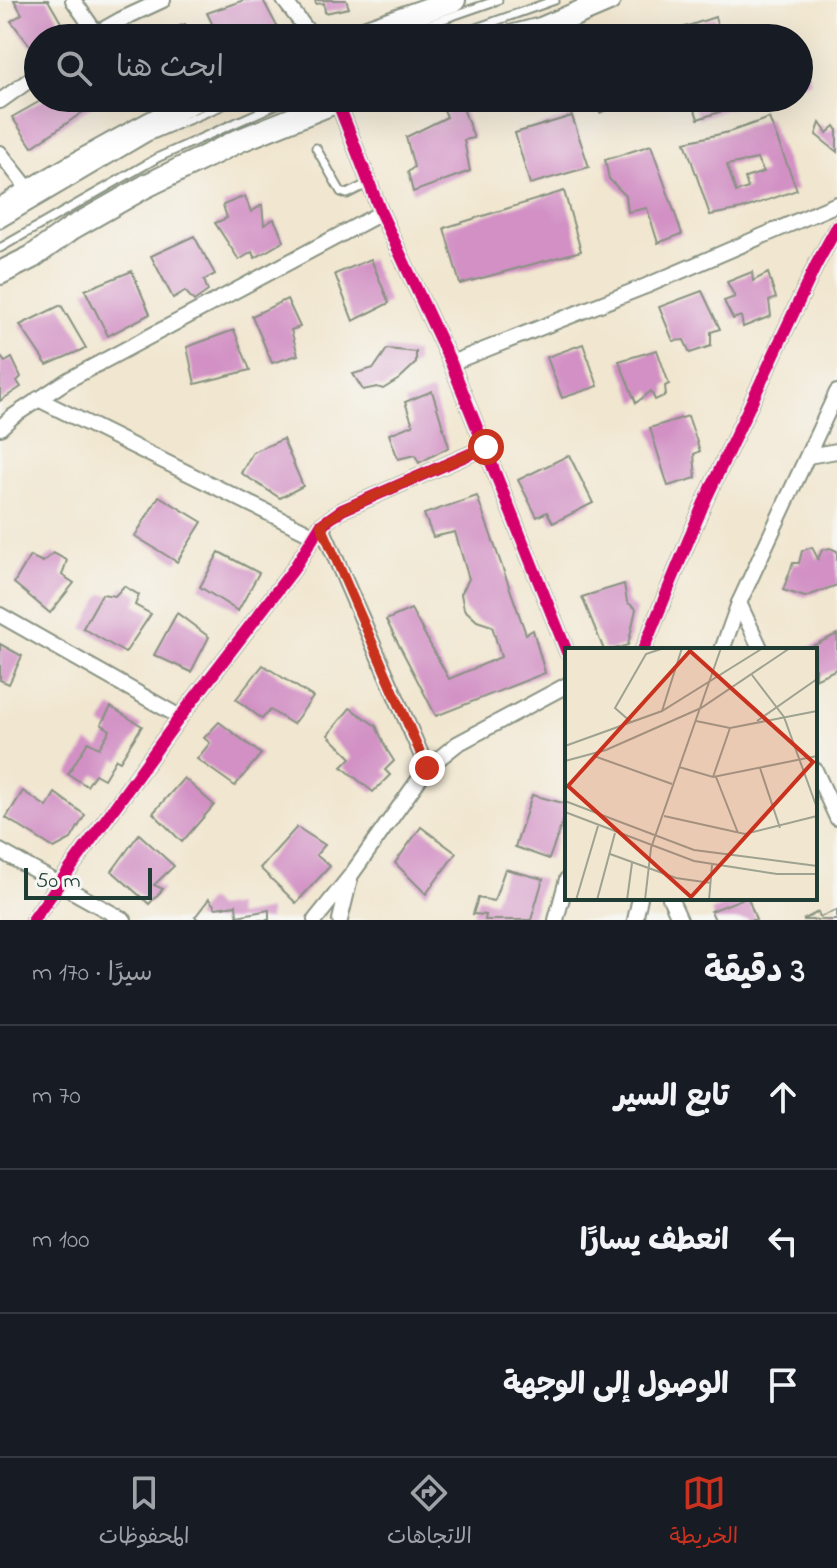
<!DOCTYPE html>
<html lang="ar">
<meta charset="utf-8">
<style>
:root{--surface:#171b24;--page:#242831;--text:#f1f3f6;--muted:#9ea1a6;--line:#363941;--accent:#c8321e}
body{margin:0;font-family:"Indie Flower","Playpen Sans Arabic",sans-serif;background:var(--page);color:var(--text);direction:rtl}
.scale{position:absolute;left:24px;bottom:20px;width:128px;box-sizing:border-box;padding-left:8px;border:4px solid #1f3d34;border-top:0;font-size:22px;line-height:28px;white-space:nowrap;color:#1f3d34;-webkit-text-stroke:6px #f6f6f2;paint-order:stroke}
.stop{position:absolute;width:24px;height:24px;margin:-18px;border:6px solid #c8321e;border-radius:50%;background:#fff}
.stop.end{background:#c8321e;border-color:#fff;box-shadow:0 2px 8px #0008}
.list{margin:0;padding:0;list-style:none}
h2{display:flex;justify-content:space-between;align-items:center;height:104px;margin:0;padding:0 32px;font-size:34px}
h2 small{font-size:26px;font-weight:400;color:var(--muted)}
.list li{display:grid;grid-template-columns:52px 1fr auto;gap:24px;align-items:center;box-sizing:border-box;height:144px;padding:0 32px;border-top:2px solid var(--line)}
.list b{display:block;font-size:30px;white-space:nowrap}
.list em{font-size:26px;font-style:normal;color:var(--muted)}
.icon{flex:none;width:44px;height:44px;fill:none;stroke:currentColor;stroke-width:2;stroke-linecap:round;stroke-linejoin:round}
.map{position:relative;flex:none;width:837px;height:920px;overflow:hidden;direction:ltr}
.search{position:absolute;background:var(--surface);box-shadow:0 8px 32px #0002;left:24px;right:24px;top:24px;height:88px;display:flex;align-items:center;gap:20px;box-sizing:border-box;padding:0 28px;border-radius:44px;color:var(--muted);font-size:30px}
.sheet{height:536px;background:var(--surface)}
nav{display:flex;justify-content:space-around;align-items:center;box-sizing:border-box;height:112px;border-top:2px solid var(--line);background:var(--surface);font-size:22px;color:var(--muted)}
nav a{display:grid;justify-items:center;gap:4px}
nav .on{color:var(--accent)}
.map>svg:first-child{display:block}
</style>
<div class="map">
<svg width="837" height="920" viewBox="0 0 837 920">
<rect width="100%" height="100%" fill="#f6f6f2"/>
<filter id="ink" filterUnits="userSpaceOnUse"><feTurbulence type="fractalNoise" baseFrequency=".0125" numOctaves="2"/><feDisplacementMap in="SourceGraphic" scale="16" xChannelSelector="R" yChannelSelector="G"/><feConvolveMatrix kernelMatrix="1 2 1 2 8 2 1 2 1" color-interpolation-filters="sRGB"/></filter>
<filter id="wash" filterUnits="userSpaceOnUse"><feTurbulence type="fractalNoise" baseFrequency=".006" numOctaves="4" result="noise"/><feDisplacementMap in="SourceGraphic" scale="32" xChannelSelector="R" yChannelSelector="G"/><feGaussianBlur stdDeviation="1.8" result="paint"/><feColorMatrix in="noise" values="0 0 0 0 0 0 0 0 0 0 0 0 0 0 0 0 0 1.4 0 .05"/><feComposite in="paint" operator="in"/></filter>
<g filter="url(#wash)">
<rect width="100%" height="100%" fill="#f1e6cf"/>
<g id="blocks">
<g fill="#d290c4" fill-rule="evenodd">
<path d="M14,0h34l15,26 -18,12h-7v5l-7,4 -20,-26 11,-7z"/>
<path d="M244,0h19l17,32 -14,6h-47l-12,-25z"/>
<path d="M315,0h31l3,8 -24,5 -1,-10 -8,1z"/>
<path d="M715,17l6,21h-49l-2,-6z"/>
<path d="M185,24l5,14h-41z"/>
<path d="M799,56l12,25 -12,4z"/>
<path d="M46,98h61l-27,16 -48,33 -20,-30z"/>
<path d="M592,98h38l-30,15z"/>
<path d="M691,98h68v1l-61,20z"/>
<path d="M460,100l14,38 -10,2 6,31 -57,21 -5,-20 6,-5 -8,-30 41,-20 -5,-12z"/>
<path d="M572,116l17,51 -59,17 -15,-51z"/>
<path d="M769,118l28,72 -55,19 -32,6 -25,-73 44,-10zM757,159l7,13 -19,6 3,10 -12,4 -9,-27z"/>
<path d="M820,123l7,10 8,-7 2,3v23l-21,-17z"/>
<path d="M651,145l31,89 -24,9 -11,-35 -19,4 -2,-16 -17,-17 -4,-19z"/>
<path d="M564,191l17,60 -121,33 -16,-56z"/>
<path d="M245,196l6,16 11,-7 2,20 10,-6 10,22 -29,17 -3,-6 -13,8 -24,-37 12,-5 -4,-13z"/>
<path d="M194,236l21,38 -11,6 4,11 -14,10 -9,-10 -12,7 -22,-42z"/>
<path d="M371,259l18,44 -36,18 -18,-47z"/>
<path d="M132,271l18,43 -42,22 -23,-46z"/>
<path d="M752,272l1,9 15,-8 8,25 -7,3 2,15 -28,11 -2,-11 -8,3 -9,-18 11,-4 -8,-15z"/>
<path d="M702,291l18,38 -9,3v14l-21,7 -6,-13 -11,1 -14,-34z"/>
<path d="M287,299l13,28 -9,3 7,25 -26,8 -20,-47z"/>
<path d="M61,305l25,43 -39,17 -27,-40z"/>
<path d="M234,330l16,40 -55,14 -8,-37z"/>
<path d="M583,344l15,42 -36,12 -15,-41z"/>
<path d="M387,349l29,3v11l-17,16 -16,10 -6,-2 -14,3 -10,-16 21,-6z"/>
<path d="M657,350l12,34 -4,2 1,9 -11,5 -4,-9 -15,12 -17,-42z"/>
<path d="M0,356l5,6 7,-4 9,19 -4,4 4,6 -21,14z"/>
<path d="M432,391l17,56 -30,16 -4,-8 -17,4 -9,-25 24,-9 -8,-23z"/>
<path d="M688,416l12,35 -6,3 2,24 -28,8 -18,-58z"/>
<path d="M283,439l20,47 -23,12 -39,-25 12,-21z"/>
<path d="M569,455l24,48 -40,20 -6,-11 -10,5 -19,-37z"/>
<path d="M159,496l43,26 -25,40 -42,-26z"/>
<path d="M477,496l49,138 7,-4 12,43 -109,43 -50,-96 25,-11 38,70 52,-22 -9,-31 -15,-5 -13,-12 -3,-15 8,-15 -14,-47 -22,5 -9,-23z"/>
<path d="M812,547l6,12 4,-9 8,-2 7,3v34l-32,12 -22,-7 10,-27h6l3,-12z"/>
<path d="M219,552l40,21 -21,38 -38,-24z"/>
<path d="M53,553l14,7 -5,15 12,8 -24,30 -36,-30 16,-27 13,6z"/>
<path d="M624,584l3,18 9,7 -8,36 -16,5h-8l-22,-53z"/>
<path d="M124,586l15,9 -4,10 16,9 -26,39 -42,-25 19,-34 13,2z"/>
<path d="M177,613l32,24 -18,35 -37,-17z"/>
<path d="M837,634v35l-22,10v-29h-11z"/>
<path d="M0,644l22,12 -13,28 -9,-4z"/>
<path d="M263,665l50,32 -20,27 -23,-14 -8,9 -26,-20z"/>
<path d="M111,707l31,19 -22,35 -4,-2 -12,20 -9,-5 -8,12 -19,-12 20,-32 11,6 11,-18 -9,-6z"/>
<path d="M350,708l26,18 11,24 7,11 -9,9 5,5 -17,17 -31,-25 9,-9 -23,-23z"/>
<path d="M219,722l42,32 -26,32 -38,-27 13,-16 -6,-5z"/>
<path d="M184,778l30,27 -32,37 -29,-29z"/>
<path d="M23,791l24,16 8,-14 30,22 -14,24 -17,9 -48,-30z"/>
<path d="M532,795l35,9v6l-18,49 -34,-12z"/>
<path d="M297,827l28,18 -9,10 14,11 -34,37 -36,-35z"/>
<path d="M421,827l35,26 -30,41 -31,-31z"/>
<path d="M139,834l35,32 -20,19 9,4 -14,15 -37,-33z"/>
<path d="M505,869l38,10 -12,41h-46l1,-5 -13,-1 5,-16 16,3z"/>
<path d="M744,898h4l8,22h-41l-4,-9z"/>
<path d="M209,899l7,9 20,-3 1,11 32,-6v10h-70l-4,-3z"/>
<path d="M837,910v10h-34l15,-8 2,5z"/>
</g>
</g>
</g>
<g filter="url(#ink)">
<use href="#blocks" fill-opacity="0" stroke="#889282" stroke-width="2"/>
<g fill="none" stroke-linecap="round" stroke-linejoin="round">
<defs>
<g id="service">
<path d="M389,38l109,-38"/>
<path d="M448,38l107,-38"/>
<path d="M316,148l25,44 6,2 22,-11"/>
<path d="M0,224l148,-87 92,-39"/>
<path d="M0,248l159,-91 132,-59"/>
</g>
<g id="minor">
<path d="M73,0l23,33"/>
<path d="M284,0l29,38"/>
<path d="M88,38l32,-18 43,-20"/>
<path d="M336,98l45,115 70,150 116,289"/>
<path d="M0,101l38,-27"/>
<path d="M0,153l30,38"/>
<path d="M451,363l195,-77 191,-82"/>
<path d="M38,399l275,136"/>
<path d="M0,428l12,-11 56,-37 313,-167"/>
<path d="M808,456l29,-5"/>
<path d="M321,525l106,243"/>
<path d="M739,603l22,47"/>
<path d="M0,615l180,102"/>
<path d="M643,650l60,-145 113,-240 21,-38"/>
<path d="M722,650l17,-47 98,-211"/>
<path d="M815,770l22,48"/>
<path d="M0,851l124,69"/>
<path d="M670,898l10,22"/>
<path d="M33,920l147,-203 113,-147 28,-45 21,-15 144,-63"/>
<path d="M315,920l36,-45 76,-107 30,-24 110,-59"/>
<path d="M340,920l10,-41"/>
<path d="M556,920l11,-41"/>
<path d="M635,920l5,-22"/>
</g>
<g id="primary">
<path d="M347,38l107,-38"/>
<path d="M507,38l34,-9 68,-29"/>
<path d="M0,210c64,-41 131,-77 199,-112"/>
<path d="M0,273l32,-16 40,-29 74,-42 92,-45 107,-43"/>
</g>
</defs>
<use href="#service" stroke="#889282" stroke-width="11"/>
<use href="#minor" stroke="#889282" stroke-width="18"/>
<use href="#primary" stroke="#889282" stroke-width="26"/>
<use href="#service" stroke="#fff" stroke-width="7"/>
<use href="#minor" stroke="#fff" stroke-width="14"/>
<use href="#primary" stroke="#fff" stroke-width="22"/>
<defs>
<g id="cycleway">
<path d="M336,98l45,115 70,150 116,289"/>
<path d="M643,650l60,-145 113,-240 21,-38"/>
<path d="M33,920l147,-203 113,-147 28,-45 21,-15 144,-63"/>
</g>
</defs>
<use href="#cycleway" stroke="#f6f6f2" stroke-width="17"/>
<use href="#cycleway" stroke="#d6006c" stroke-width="12"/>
</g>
</g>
<g fill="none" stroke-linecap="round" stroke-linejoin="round" filter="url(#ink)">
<path stroke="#c8321e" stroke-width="10" d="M427,768l-106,-243 21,-15 144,-63"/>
</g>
<g transform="translate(565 648)">
<rect width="252" height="252" fill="#f1e6cf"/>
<path fill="none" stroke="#9da291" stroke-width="2" d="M187,27l32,42 33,91M97,63l20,-63M131,73l34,7 87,-17M192,73l60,-42M66,74l-16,-14 31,-54 18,-6M0,98l97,-35 101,-63M29,108l78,28M0,113l41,-11 95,-42 89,-60M114,119l34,10 104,-21M195,120l20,60M148,129l17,-49M151,129l22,56M0,153l129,49 123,16M0,164l129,49 83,13h40M99,168l81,18 72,-18M45,206l66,24 35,5M11,252l22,-74M32,252l18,-67M62,252l5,-37M80,252l6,-52 70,-200M144,252l3,-35"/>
<path fill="#c8321e" fill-opacity="0.15" stroke="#c8321e" stroke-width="4" d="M125,3l123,111 -122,135 -123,-111z"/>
<rect width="252" height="252" fill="none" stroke="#1f3d34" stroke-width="4"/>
</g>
</svg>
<div class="scale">50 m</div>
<div class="stop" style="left:486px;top:447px"></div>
<div class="stop end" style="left:427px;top:768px"></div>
<div class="search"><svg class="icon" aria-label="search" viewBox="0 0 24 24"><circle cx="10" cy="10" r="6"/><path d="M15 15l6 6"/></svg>ابحث هنا</div>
</div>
<section class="sheet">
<h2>3 دقيقة<small>سيرًا · 170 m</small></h2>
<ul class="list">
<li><svg class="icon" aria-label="ahead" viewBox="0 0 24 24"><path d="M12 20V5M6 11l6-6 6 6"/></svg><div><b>تابع السير</b></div><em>70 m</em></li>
<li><svg class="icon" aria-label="left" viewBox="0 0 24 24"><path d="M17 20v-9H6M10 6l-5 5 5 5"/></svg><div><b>انعطف يسارًا</b></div><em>100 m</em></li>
<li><svg class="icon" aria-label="arrive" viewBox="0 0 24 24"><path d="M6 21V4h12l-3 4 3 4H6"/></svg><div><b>الوصول إلى الوجهة</b></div></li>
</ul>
</section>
<nav>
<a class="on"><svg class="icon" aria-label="map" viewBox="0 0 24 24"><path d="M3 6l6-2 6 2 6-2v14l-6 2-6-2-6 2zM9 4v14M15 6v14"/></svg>الخريطة</a>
<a><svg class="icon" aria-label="directions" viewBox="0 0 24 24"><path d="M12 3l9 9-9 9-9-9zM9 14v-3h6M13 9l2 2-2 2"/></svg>الاتجاهات</a>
<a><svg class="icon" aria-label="saved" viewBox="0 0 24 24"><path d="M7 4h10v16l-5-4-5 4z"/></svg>المحفوظات</a>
</nav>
